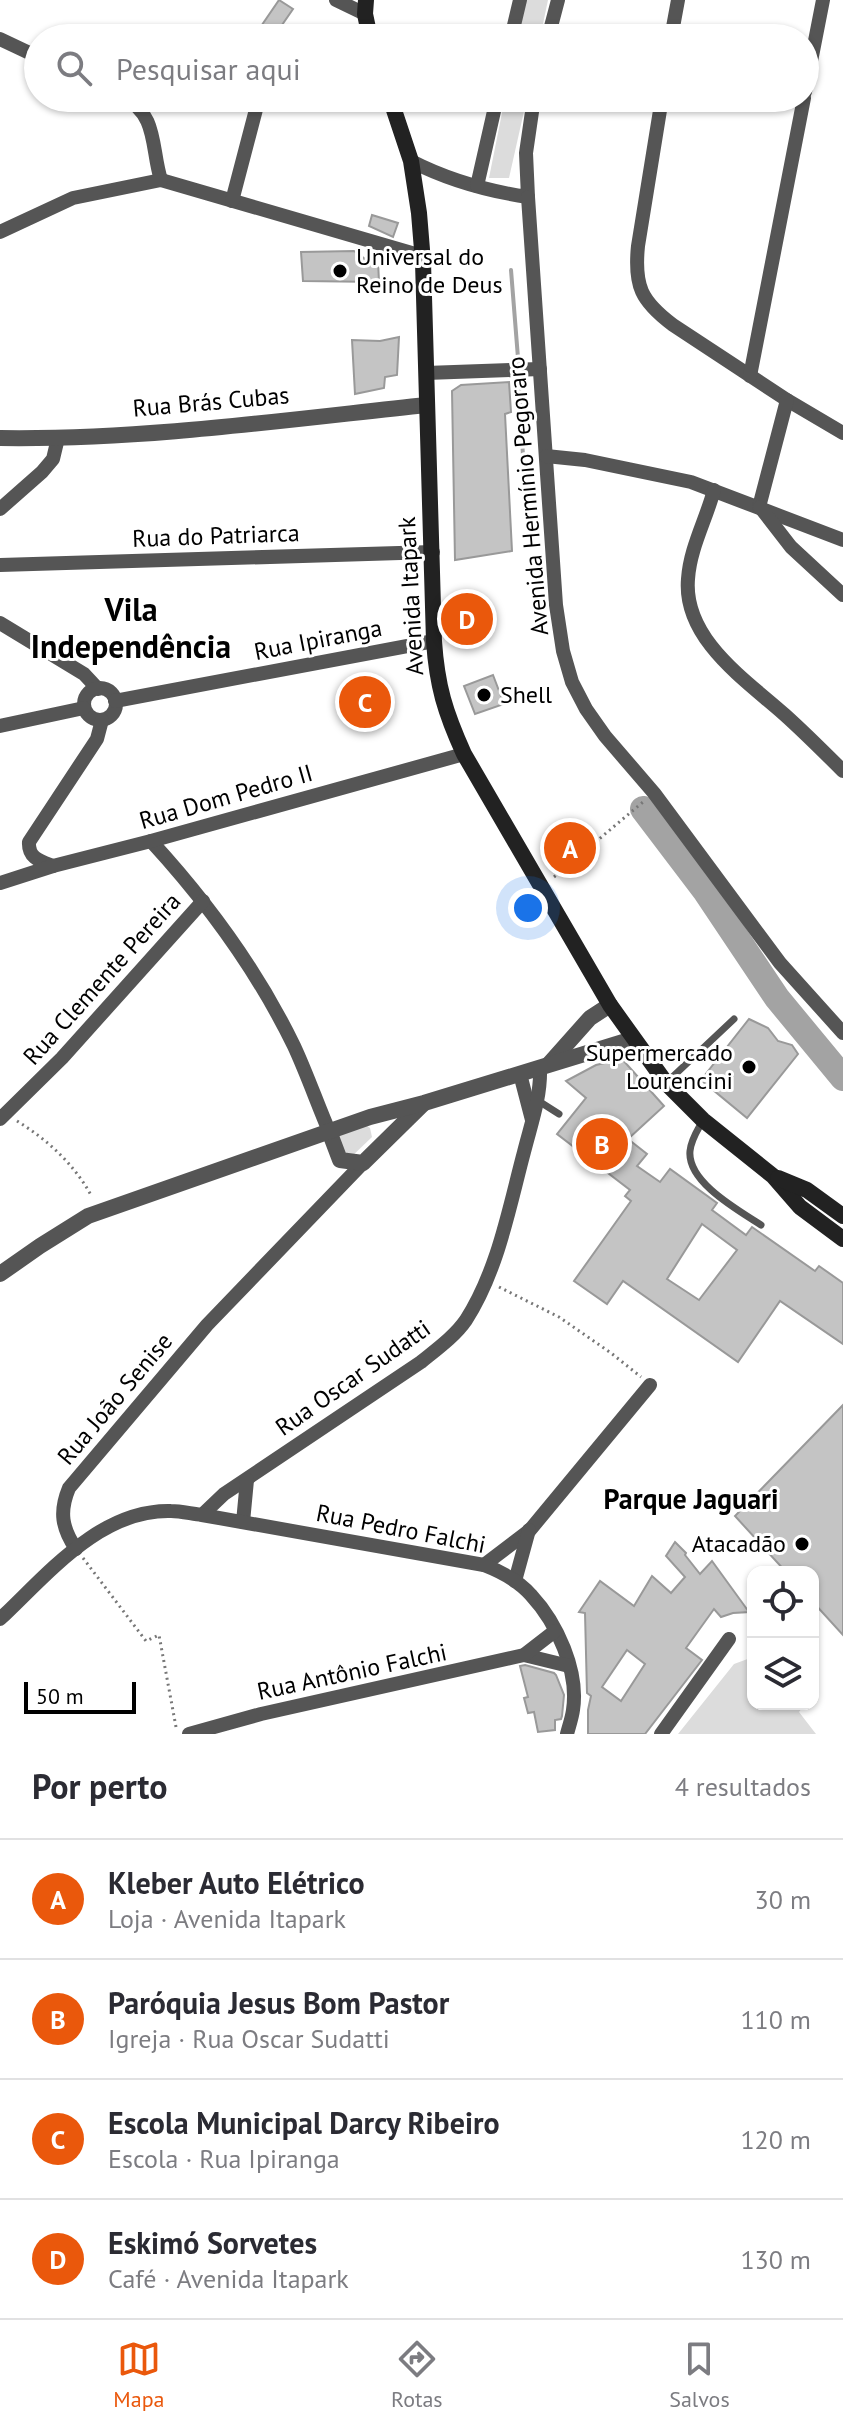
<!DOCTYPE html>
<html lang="pt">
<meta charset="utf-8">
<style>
:root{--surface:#fff;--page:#f2f2f3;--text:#2b2b33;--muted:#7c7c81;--line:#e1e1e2;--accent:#ea580c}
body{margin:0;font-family:"PT Sans",sans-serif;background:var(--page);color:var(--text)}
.controls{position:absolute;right:24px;bottom:24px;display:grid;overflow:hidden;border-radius:16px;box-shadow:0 2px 6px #0004}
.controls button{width:72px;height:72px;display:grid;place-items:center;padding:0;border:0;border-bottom:2px solid var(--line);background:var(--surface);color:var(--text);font:40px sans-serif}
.scale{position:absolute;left:24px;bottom:20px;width:112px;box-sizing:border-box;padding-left:8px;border:4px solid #000;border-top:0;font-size:22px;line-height:28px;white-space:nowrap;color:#000;-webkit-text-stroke:6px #fff;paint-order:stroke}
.you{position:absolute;left:528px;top:908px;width:28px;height:28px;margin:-20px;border:6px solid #fff;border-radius:50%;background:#1a73e8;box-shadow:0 0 0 12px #1a73e833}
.badge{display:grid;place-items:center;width:52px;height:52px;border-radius:50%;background:var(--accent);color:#fff;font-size:26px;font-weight:700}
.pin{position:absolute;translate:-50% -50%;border:4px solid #fff;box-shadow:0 2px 8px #0006}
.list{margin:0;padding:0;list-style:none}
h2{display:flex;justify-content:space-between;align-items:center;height:104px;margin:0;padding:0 32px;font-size:34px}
h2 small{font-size:26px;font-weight:400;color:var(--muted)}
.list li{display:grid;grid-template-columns:52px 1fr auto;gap:24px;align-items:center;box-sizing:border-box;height:120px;padding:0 32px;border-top:2px solid var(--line)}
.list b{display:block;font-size:30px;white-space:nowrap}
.list p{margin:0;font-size:26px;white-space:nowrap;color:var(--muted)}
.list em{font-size:26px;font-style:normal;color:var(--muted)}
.icon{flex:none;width:44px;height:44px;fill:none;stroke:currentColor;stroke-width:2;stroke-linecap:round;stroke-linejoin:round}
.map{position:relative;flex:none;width:843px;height:1734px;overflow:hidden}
.search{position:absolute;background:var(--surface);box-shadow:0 2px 6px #0004;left:24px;right:24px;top:24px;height:88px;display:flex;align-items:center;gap:20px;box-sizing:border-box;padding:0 28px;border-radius:44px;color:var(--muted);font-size:30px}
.sheet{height:584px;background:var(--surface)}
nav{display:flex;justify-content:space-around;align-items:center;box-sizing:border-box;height:112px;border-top:2px solid var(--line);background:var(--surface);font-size:22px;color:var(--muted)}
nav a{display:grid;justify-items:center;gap:4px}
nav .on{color:var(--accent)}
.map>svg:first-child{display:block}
</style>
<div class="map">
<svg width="843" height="1734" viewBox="0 0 843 1734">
<rect width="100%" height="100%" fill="#fff"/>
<g fill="#dcdcdc">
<path d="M525,0h23l-8,38h-22z"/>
<path d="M505,98h22l-18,80h-20z"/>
<path d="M367,1126l3,2 2,9 -24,23 -12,-27z"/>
<path d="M753,1657v47h52l-6,8 17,22h-138l56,-70z"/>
</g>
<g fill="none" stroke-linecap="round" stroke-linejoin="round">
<g stroke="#a3a3a3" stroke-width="4">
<path d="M511,270l7,88"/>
<path d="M519,382l5,93"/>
</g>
<path stroke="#a3a3a3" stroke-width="26" d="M643,809l63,83 71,106 66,80"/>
</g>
<g fill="#c4c4c4" stroke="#999" stroke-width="2" fill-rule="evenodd">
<path d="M279,0l14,9 -20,29h-20z"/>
<path d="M372,215l26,8 -5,14 -24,-11z"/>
<path d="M354,251l14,10h10l1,21 -76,-1 -2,-29z"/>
<path d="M399,337l-2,38 -12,2 -1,11 -29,6 -3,-54 28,1z"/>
<path d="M509,382l2,30 -6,2 7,137 -57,9 -3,-169 9,-6z"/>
<path d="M493,675l11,29 -29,10 -11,-28z"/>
<path d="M585,830l5,6 -32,32 -4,-13z"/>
<path d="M749,1019l19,9 10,13 14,4 6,9 -51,64 -46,-38z"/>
<path d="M622,1059l42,47 -36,33 19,15 -10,12 23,16 10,-13 47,34 -5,7 34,25 6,-8 63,44 4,-5 24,17v61l-63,-43 -42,61 -115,-81 -16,23 -33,-23 57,-80 -6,-5 5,-6 -73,-56 29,-36 -20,-17 30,-16zM702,1224l35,26 -38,50 -32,-21z"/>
<path d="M843,1405v230l-30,-33v-30h-27l-51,-56z"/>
<path d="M675,1542l11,11 -1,2 15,19 12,-13 37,51 -16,1 -12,4 -7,-8 -28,39 16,12 -57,74h-57v-24l3,-14 -4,-3 -2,-80 -6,-1 21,-31 34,25 18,-30 19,17 14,-16 -19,-21zM627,1650l18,14 -24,37 -19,-14z"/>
<path d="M525,1665l29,8 2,2 8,20 -2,21 -1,3 -6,1v10l-17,2 -4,-20 -6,1 -4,-15 4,-1 -8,-31z"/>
</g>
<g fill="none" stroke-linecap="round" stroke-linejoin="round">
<g stroke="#777" stroke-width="3" stroke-dasharray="2 4" stroke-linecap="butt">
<path d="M554,877l89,-75"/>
<path d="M17,1121c31,19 58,44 75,76"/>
<path d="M499,1287l60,30 52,36 30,24"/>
<path d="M83,1558l63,83 13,-6 17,92"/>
</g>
<g stroke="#555" stroke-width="7">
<path d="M666,1083l68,-64"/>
<path d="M537,1100l22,14"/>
<path d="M702,1122c-5,9 -11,18 -12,29 -3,31 48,59 71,74"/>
</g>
<g stroke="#555" stroke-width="14">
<path d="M336,0l29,14"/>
<path d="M511,38l9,-38"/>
<path d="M548,38l10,-38"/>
<path d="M671,38l7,-38"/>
<path d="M0,39l38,18"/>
<path d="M805,92l18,-92"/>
<path d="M662,98l-24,148c-4,40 3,55 35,79l114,75 56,33"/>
<path d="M411,161c37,19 76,30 117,36l-2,-44 8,-55"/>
<path d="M161,180l261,76"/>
<path d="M477,186l20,-88"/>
<path d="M528,197l28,408 7,46 9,31 14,27 19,27 49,57 126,170 63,70"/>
<path d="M232,201l27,-103"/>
<path d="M0,232l73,-34 88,-18c-10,-31 -3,-66 -37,-82"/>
<path d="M426,373l114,-4"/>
<path d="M750,376l54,-278"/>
<path d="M546,456l39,4 106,22 152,58"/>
<path d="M714,490c-8,30 -24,58 -26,89 -5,60 58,101 97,136 20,18 39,37 58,56"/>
<path d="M759,507l28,-107"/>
<path d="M760,507l31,40 52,48"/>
<path d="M0,509l42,-37 11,-13 5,-21"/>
<path d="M0,565l433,-13"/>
<path d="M0,623l84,51 14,15"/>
<circle cx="100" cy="704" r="16"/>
<path d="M115,701l319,-60"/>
<path d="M0,726l84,-18"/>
<path d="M151,841c56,61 107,131 143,205 13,28 23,57 35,85"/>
<path d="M53,866c-13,-5 -25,-8 -24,-24l68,-103 5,-19"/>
<path d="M0,883l53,-17 98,-25 313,-87"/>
<path d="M520,1074l12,46"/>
<path d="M0,1119l62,-61 141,-157"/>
<path d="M202,1515l22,-21 197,-132c16,-13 34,-26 45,-42 32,-50 43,-112 58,-168 7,-28 17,-55 16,-84"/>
<path d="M243,1522l4,-42"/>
<path d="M76,1549c-14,-21 -17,-37 -7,-61l138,-163 156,-162"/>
<path d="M484,1565l46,-35 120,-145"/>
<path d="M515,1581l14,-51"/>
<path d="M0,1619c47,-44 100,-110 171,-108 10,0 21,3 31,4l282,50c18,7 35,16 47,30 26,28 48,76 42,115 -1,8 -4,16 -6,24"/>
<path d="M524,1655l45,11"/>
<path d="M189,1734l72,-20 263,-59 31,-24"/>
<path d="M661,1734l68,-95"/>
</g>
<g stroke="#555" stroke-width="16">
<path d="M0,438c142,2 285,-18 426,-33"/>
<path d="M549,1064l41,-46 20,-13"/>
<path d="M329,1131l11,29 23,3 60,-59"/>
<path d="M0,1274l40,-28 48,-30 282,-99 54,-14 209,-64"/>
</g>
<g stroke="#222" stroke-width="16">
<path d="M366,0l-1,14 5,24"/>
<path d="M390,98l21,63 8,52 4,49 11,379c3,45 11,71 30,113l146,251 56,78 37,37 70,56 27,31 43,32"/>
<path d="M778,1178l29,12 36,26"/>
</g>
</g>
<g fill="#000" stroke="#fff" stroke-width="3">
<circle cx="340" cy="271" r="8"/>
<circle cx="484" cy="695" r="8"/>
<circle cx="749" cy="1067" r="8"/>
<circle cx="802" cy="1544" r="8"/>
</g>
<g text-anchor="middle" stroke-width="6" stroke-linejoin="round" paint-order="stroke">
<g font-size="24" fill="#000" stroke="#fff" text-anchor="start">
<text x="356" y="265">Universal do<tspan x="356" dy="28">Reino de Deus</tspan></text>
<text x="500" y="703">Shell</text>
<text x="733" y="1061" text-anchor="end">Supermercado<tspan x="733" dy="28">Lourencini</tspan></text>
<text x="786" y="1552" text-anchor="end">Atacadão</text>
</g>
<g font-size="24" fill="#000" stroke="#fff">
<text transform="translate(211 402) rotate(-5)" y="8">Rua Brás Cubas</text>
<text transform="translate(528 496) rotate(-95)" y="8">Avenida Hermínio Pegoraro</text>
<text transform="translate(216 536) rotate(-2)" y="8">Rua do Patriarca</text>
<text transform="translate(411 596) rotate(-93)" y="8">Avenida Itapark</text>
<text transform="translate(318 640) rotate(-11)" y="8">Rua Ipiranga</text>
<text transform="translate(226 797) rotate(-16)" y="8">Rua Dom Pedro II</text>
<text transform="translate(102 979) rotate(-48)" y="8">Rua Clemente Pereira</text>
<text transform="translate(353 1378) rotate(-35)" y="8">Rua Oscar Sudatti</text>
<text transform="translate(115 1399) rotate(-50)" y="8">Rua João Senise</text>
<text transform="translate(401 1529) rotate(11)" y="8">Rua Pedro Falchi</text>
<text transform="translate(352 1672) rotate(-12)" y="8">Rua Antônio Falchi</text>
</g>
<g font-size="28" font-weight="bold" fill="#000" stroke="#fff">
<text x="691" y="1509">Parque Jaguari</text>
</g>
<g font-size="32" font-weight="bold" fill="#000" stroke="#fff">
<text x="131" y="621">Vila<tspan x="131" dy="37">Independência</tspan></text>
</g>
</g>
</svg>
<div class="controls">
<button><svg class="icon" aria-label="locate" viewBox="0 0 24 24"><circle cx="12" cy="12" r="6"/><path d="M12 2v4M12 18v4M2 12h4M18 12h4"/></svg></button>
<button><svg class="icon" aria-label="layers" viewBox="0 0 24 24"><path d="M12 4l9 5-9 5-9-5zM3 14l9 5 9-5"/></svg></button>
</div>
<div class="scale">50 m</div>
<div class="you"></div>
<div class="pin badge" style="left:570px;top:848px">A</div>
<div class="pin badge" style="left:602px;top:1144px">B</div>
<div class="pin badge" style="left:365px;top:702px">C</div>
<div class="pin badge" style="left:467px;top:619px">D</div>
<div class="search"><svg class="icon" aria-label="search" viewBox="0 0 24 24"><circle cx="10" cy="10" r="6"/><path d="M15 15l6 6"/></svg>Pesquisar aqui</div>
</div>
<section class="sheet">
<h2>Por perto<small>4 resultados</small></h2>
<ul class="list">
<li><span class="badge">A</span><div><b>Kleber Auto Elétrico</b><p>Loja · Avenida Itapark</p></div><em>30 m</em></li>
<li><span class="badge">B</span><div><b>Paróquia Jesus Bom Pastor</b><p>Igreja · Rua Oscar Sudatti</p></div><em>110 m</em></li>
<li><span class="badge">C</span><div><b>Escola Municipal Darcy Ribeiro</b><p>Escola · Rua Ipiranga</p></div><em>120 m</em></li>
<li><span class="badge">D</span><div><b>Eskimó Sorvetes</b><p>Café · Avenida Itapark</p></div><em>130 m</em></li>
</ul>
</section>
<nav>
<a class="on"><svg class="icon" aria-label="map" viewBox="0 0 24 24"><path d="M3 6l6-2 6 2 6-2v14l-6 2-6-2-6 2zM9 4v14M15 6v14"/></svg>Mapa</a>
<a><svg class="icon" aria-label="directions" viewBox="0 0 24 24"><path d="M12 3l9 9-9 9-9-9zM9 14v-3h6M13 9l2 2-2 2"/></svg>Rotas</a>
<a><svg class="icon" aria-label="saved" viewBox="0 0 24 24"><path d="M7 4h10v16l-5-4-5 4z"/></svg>Salvos</a>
</nav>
